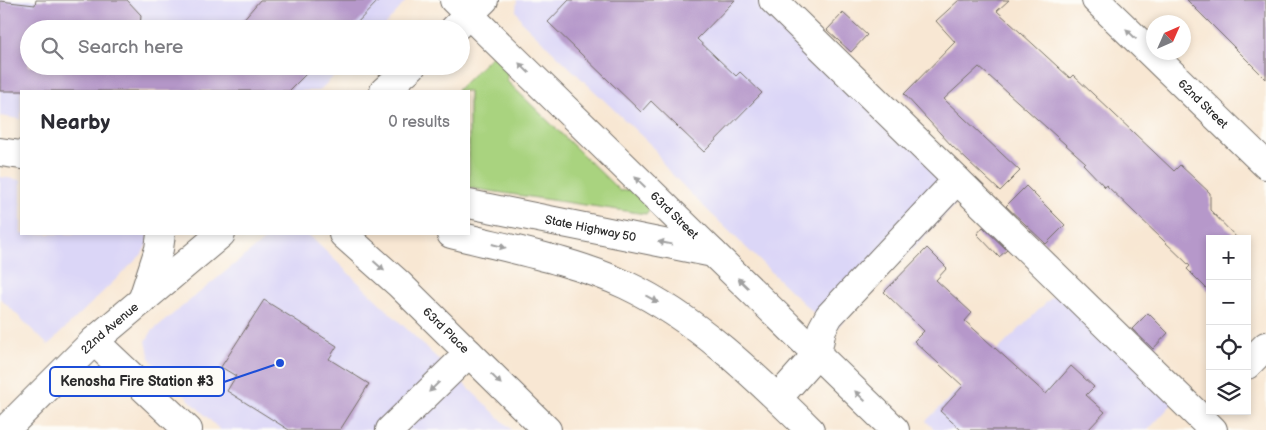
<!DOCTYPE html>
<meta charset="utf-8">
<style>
:root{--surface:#fff;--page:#f2f2f3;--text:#2b2b33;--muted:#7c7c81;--line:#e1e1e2}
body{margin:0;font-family:"Balsamiq Sans",sans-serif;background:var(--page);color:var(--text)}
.controls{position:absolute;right:15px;bottom:15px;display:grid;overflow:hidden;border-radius:0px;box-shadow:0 2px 8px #0003}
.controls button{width:45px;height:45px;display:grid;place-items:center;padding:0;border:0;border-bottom:1px solid var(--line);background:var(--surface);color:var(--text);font:25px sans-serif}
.compass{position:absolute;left:1146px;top:15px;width:45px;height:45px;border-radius:50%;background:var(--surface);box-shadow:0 2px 8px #0003;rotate:45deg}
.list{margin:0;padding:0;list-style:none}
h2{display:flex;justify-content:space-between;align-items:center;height:65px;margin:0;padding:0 20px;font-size:21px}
h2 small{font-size:16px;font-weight:400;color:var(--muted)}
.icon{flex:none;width:28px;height:28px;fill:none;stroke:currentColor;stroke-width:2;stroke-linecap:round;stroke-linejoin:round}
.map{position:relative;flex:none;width:1266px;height:430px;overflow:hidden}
.search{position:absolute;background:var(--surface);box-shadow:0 2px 8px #0003;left:20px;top:20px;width:450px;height:55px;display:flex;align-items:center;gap:12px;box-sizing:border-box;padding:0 18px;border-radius:28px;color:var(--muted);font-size:19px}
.panel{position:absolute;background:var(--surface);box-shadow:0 2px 8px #0003;left:20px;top:90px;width:450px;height:145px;border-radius:0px}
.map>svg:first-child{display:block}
</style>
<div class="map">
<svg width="1266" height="430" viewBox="0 0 1266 430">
<rect width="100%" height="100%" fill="#fdfcf7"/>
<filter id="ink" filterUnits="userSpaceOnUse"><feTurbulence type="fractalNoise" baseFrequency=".02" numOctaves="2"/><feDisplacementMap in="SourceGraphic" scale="10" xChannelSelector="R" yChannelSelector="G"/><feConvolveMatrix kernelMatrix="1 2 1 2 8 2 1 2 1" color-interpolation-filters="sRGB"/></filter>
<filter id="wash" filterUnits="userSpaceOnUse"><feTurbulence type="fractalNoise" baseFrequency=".0096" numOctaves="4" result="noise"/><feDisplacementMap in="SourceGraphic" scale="20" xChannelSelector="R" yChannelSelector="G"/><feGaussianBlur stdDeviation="1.12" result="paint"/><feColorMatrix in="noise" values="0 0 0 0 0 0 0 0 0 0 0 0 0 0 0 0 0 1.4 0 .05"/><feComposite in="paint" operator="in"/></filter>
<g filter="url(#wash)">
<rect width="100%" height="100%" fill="#f8e7d3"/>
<g fill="#dbd6f7">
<path d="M0,0h406v1l-24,28h-353v37h315l-25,25h-298v28l-21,-3z"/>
<path d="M517,0h252l196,194 -132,138 -140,-136 -27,-28 -13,-21 -130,-124 -7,-12z"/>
<path d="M0,177l21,3v54h127l-1,10 -5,10 -94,91 -48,-47z"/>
<path d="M272,234h33l8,5 199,191h-292l-58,-57 -12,-14 -4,-18 6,-10z"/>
<path d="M1061,288l114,113 -27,29h-213l-9,-9z"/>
</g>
<path fill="#a9d37f" stroke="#6a7f55" d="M494,54l14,11 -1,16 113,110 11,-2 20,18 -5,7 -177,-26v-97h-13z"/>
<g id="blocks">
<g fill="#b698ca">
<path d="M36,0h91l14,15 -1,14h-111v37h285l-25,25h-289v-90l35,4z"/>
<path d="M260,0h119l-28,29h-116z"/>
<path d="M569,0h166l-38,39 39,37 4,-4 22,21 -58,59 -53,-51 -10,11 -93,-90z"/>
<path d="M959,0h50l-12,11 73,67 3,-3 101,96 6,-6 30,28v17l28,29h-28v53l-23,-23 3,-3 -84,-81 -1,2 -22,-23 2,-2 -106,-95 -35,32 76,72 -20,20 -48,-45 -48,-52 51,-52 -19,-21z"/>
<path d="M1187,0h79v79z"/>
<path d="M843,13l24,22 -16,17 -24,-22z"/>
<path d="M1026,186l39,39 -19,19 -40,-38z"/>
<path d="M983,227l24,23 -8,7 -22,-23z"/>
<path d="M927,248l20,20 -11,12 36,33 -7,8 81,73 25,-28 23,21 -8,8 19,17 -17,18h-127l-21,-19 23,-25 -49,-45 10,-10 -40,-39z"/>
<path d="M264,300l73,46 -8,13 40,25 -29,46h-51l-62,-39 9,-15 -15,-9z"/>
<path d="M1148,313l20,20 -15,16 -21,-20z"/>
</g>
</g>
</g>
<g filter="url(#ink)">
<use href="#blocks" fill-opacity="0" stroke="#736d66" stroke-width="1"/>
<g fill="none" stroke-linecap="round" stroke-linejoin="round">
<defs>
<g id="minor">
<path id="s1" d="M454,0l259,253"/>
<path d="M773,0l440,430"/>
<path id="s2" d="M1096,0l170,165"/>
<path d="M454,29l30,-29"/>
<path d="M384,91l28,-25"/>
<path id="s3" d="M343,234l56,50 148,146"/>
<path d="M94,341l94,89"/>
<path d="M1247,365l19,-19"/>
<path d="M778,398l39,-44 5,-25 7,-13 128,-136"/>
<path id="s4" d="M5,430l89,-89 127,-107"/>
<path d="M390,430l79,-77"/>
</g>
<g id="major">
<path d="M0,152l21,3"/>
<path id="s5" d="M469,204l244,49 182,177"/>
<path d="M451,234c58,15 121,26 175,51 70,33 129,91 184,145"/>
<path d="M142,301l17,-52 2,-15"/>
</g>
</defs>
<use href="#minor" stroke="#736d66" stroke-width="30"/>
<use href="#major" stroke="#736d66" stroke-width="30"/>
<use href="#minor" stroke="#fff" stroke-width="28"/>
<use href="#major" stroke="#fff" stroke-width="28"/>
</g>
<defs><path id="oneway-solid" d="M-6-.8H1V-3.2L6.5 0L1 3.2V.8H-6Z" transform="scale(1.25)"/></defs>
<g fill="#a0a0a0">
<use href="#oneway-solid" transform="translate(1131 34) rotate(-136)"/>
<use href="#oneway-solid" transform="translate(524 68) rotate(-136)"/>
<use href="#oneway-solid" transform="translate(640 182) rotate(-136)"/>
<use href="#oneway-solid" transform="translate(665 243) rotate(-169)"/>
<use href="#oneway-solid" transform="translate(499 246) rotate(15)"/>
<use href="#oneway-solid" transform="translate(379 266) rotate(42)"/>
<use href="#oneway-solid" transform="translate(743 283) rotate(-136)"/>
<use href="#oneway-solid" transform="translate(652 299) rotate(29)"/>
<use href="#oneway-solid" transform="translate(496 379) rotate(45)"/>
<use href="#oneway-solid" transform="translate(434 387) rotate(136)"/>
<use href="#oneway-solid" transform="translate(860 396) rotate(-136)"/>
</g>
</g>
<g text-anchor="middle" stroke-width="4" stroke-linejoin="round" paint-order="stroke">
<g font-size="12" fill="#2b2b2b" stroke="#fdfcf7">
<text dy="4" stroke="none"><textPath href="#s2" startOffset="149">62nd Street</textPath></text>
<text dy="4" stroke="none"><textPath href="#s1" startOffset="308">63rd Street</textPath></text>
<text dy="4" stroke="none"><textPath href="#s5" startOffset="124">State Highway 50</textPath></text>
<text dy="4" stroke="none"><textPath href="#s4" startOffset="146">22nd Avenue</textPath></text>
<text dy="4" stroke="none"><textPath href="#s3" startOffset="141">63rd Place</textPath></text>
</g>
</g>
<path fill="none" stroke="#1d4ed8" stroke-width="2" d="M280 363L224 382"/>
<circle fill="#1d4ed8" stroke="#fdfcf7" stroke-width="2" cx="280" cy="363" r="5"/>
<rect fill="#fdfcf7" stroke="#1d4ed8" stroke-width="2" x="50" y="367" width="174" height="29" rx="5"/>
<g font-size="14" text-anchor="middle" font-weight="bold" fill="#2b2b2b">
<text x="137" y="386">Kenosha Fire Station #3</text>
</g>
</svg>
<div class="controls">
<button>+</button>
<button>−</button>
<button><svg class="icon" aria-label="locate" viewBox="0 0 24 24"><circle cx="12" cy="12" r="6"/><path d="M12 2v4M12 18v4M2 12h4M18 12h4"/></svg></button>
<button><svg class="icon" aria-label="layers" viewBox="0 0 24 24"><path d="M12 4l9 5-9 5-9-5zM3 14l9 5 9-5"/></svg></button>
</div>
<svg class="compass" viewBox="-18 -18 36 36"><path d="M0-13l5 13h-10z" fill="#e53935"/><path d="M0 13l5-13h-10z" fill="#7c7c81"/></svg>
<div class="search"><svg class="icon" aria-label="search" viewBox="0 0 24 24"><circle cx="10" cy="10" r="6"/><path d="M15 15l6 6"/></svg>Search here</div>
<section class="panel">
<h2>Nearby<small>0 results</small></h2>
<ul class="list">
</ul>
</section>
</div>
